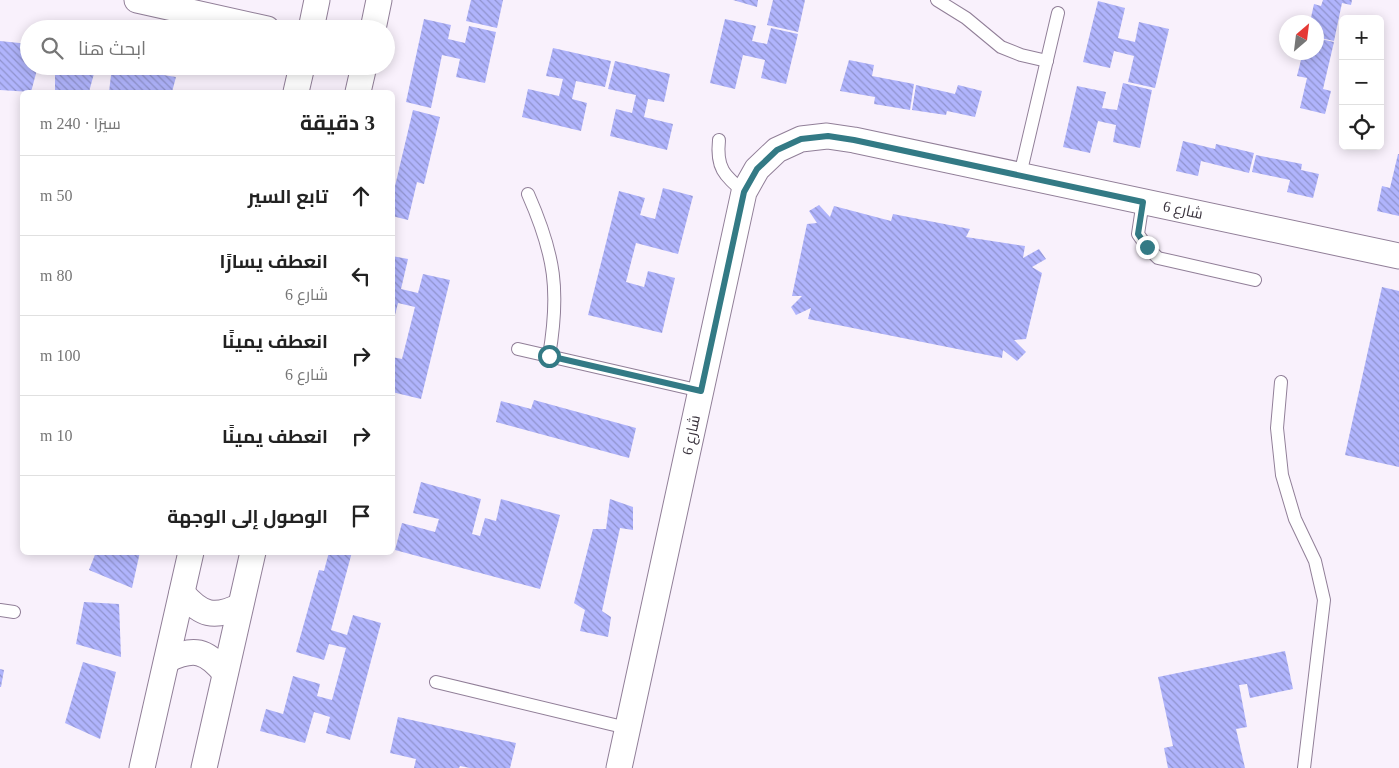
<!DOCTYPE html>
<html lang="ar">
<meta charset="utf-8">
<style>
:root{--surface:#fff;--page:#f2f2f2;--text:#222;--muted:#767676;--line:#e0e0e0}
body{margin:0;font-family:"Times New Roman",Cairo,serif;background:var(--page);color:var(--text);direction:rtl}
.controls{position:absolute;right:15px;top:15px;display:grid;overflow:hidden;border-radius:8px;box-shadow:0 2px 12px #0003}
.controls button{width:45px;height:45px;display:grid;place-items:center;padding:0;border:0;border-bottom:1px solid var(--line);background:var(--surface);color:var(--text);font:25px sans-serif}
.compass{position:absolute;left:1279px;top:15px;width:45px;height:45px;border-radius:50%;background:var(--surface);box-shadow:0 2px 12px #0003;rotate:28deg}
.stop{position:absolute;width:15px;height:15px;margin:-11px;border:4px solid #337a85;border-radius:50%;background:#fff}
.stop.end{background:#337a85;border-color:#fff;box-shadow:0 1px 5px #0008}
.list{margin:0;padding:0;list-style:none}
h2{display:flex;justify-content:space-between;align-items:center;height:65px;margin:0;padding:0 20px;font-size:21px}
h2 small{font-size:16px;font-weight:400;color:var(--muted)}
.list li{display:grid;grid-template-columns:32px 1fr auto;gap:15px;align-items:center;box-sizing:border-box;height:80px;padding:0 20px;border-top:1px solid var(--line)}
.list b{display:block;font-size:19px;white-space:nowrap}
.list p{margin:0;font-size:16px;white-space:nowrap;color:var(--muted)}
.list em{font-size:16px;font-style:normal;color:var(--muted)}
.icon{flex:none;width:28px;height:28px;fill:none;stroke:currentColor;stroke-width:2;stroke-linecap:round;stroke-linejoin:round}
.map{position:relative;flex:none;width:1399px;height:768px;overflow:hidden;direction:ltr}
.search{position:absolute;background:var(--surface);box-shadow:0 2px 12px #0003;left:20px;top:20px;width:375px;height:55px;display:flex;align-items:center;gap:12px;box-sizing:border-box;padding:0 18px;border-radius:28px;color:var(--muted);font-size:19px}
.panel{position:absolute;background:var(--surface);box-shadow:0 2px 12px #0003;left:20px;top:90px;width:375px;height:465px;border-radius:8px;direction:rtl}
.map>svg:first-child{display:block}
</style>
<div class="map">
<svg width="1399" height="768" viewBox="0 0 1399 768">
<defs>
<pattern id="building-back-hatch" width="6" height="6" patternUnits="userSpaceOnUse" patternTransform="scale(1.25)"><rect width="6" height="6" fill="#b0b4fc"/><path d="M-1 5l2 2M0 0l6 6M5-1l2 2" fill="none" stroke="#9093cd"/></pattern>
</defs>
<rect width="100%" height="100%" fill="#f9f1fc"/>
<g fill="url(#building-back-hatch)">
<path d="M471,0h32l-6,28 -31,-7z"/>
<path d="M733,0h25l-1,7z"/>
<path d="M773,0h32l-7,32 -31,-7z"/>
<path d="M1323,0h29l-1,5 -9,-2 -8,38 -18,-4v-15h-6l4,-18 7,2z"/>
<path d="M1098,1l27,7 -7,30 17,4 4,-20 30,7 -14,59 -27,-6 6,-26 -20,-5 -4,17 -27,-6z"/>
<path d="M424,19l27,6 -3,14 17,4 4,-17 27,6 -11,51 -29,-6 4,-18 -18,-4 -11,53 -25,-6z"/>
<path d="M725,19l31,7 -4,15 15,3 4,-16 27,6 -12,50 -25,-6 4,-18 -22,-5 -8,34 -25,-6z"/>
<path d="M1316,38l18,4 -11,47 8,2 -6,23 -25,-6 7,-30 -10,-2 6,-24h13z"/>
<path d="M0,41l29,3v22h9l-7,26 -31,-2z"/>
<path d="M553,48l58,13 -6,26 -29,-6 -4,18 15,4 -6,28 -59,-14 6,-28 31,7 4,-17 -17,-3z"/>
<path d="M849,60l25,5 -2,11 42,8 -4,26 -36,-6 1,-7 -35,-6z"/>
<path d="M615,61l55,13 -6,28 -16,-3 -4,18 29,7 -6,26 -57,-14 6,-27 16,4 4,-18 -28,-6z"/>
<path d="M55,66h41l-7,26h-34z"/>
<path d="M112,67l64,10 -4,15h-63z"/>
<path d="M1123,83l29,7 -12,58 -27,-6 3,-17 -18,-4 -8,32 -27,-6 14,-61 29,6 -4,16 15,2z"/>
<path d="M916,85l39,9 3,-9 24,6 -7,26 -28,-6 -1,4 -34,-5z"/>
<path d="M413,110l27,7 -16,67 -7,-2 -9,38 -16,-4v-30h3z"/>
<path d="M1183,141l32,8 1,-5 38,9 -5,20 -48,-12 -3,15 -22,-5z"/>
<path d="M1398,154h1v62l-22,-5 5,-25 8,2z"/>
<path d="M1256,155l46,9 -1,6 18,4 -6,24 -26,-6 3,-12 -38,-8z"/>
<path d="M663,188l30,8 -15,58 -42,-11 -10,39 18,5 4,-16 27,7 -13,55 -74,-18 31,-124 26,7 -5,17 15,4z"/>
<path d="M819,205l11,12 4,-11 57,15 2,-7 77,15 -4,8 59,9 -2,12 16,-9 7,10 -14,8 10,6 -16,66 -12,1 12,12 -9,9 -14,-11 -1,8 -194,-39 3,-11 -15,7 -5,-8 11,-11h-10l15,-72 10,-1 -8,-12z"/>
<path d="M392,256l16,3 -7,30 17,4 5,-19 27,6 -29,119 -29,-7v-35l10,2 13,-52 -17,-4 -4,16h-2z"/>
<path d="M1382,287l17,4v176l-54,-12z"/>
<path d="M534,400l102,28 -7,30 -133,-36 5,-21 30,8z"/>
<path d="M421,482l60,17 -9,35 8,2 5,-18 11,3 5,-22 59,16 -20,74 -145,-39 7,-27 33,9 4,-13 -26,-6z"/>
<path d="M610,499l23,8v23l-13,-2 -18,83 9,6 -3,20 -28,-6 5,-21 -11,-7 19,-74h13z"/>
<path d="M96,552h44l-8,36 -43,-18z"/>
<path d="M329,552h23l-21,78 16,5 6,-20 28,8 -31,117 -24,-7 4,-16 -16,-5 -9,31 -45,-12 6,-22 17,5 10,-38 27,8 -3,12 15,4 14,-52 -17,-4 -5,16 -28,-8 23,-82 5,1z"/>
<path d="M84,602l35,2 2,53 -45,-13z"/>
<path d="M1285,651l8,38 -43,9 -3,-14 -8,1 8,42 -11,2 9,39h-77l-4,-20 9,-2 -15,-69z"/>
<path d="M83,662l33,10 -16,67 -35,-16z"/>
<path d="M0,669l4,1 -3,17h-1z"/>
<path d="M398,717l118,26 -6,25h-40l-10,-2 -1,2h-45l2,-9 -26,-6z"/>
</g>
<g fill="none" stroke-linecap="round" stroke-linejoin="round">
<defs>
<g id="service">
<path d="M937,0l29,18 35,29 20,8 26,6"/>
<path d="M719,140c-3,28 5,35 25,52"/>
<path d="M1020,175l38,-162"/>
<path d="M528,194c27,61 32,97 21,162"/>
<path d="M1143,201l-5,33 9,13 11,11 97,22"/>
<path d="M518,349l183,42"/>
<path d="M1281,382l-4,46 5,47 13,44 20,42 9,39 -20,168"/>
<path d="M0,610l14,2"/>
<path d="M436,682l191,46"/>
</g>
<g id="minor">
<path d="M137,0l130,29"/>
<path d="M311,29l6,-29"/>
<path d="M373,29l6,-29"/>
<path d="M296,92l6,-26"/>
<path d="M358,92l6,-26"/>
<path d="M182,593c19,22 32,26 58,13"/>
<path d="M167,660c27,-13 39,-10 58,13"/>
<path d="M142,768l49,-216"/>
<path d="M204,768l49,-216"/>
<path d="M619,768l125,-576 13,-23 20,-19 24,-11 26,-3 27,4 545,116"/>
</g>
</defs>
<use href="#service" stroke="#917f98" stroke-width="14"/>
<use href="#minor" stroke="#917f98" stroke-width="27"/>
<use href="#service" stroke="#fff" stroke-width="12"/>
<use href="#minor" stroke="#fff" stroke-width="25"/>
</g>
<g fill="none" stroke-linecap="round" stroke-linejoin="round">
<path stroke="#337a85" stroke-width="6" d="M549,356l152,35 43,-199 13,-23 20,-19 24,-11 27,-3 26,4 289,62 -5,32 9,13"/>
</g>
<g text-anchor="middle" stroke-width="4" stroke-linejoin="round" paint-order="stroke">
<g font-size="15" fill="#39323c" stroke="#fff">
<text transform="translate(1183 210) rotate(12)" y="5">شارع 6</text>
<text transform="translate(691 435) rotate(-78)" y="5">شارع 6</text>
</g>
</g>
</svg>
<div class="controls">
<button>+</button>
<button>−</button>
<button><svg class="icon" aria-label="locate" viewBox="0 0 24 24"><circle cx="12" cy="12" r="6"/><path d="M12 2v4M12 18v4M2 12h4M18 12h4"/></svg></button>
</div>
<svg class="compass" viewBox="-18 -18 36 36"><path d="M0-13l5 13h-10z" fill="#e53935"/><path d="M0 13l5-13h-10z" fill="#767676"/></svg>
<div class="stop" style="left:549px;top:356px"></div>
<div class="stop end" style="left:1147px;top:247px"></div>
<div class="search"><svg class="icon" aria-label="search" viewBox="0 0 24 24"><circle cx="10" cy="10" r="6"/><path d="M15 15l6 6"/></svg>ابحث هنا</div>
<section class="panel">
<h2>3 دقيقة<small>سيرًا · 240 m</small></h2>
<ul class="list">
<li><svg class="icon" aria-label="ahead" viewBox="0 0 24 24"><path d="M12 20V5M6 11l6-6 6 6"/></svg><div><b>تابع السير</b></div><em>50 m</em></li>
<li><svg class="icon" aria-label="left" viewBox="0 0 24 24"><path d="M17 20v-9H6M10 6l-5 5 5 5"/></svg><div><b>انعطف يسارًا</b><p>شارع 6</p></div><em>80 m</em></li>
<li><svg class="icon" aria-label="right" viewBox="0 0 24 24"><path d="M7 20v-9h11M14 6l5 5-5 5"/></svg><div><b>انعطف يمينًا</b><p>شارع 6</p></div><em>100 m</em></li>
<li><svg class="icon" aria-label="right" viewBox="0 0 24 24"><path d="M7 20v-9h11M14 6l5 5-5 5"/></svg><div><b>انعطف يمينًا</b></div><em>10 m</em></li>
<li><svg class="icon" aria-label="arrive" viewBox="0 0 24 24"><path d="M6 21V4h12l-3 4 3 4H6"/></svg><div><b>الوصول إلى الوجهة</b></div></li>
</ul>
</section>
</div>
